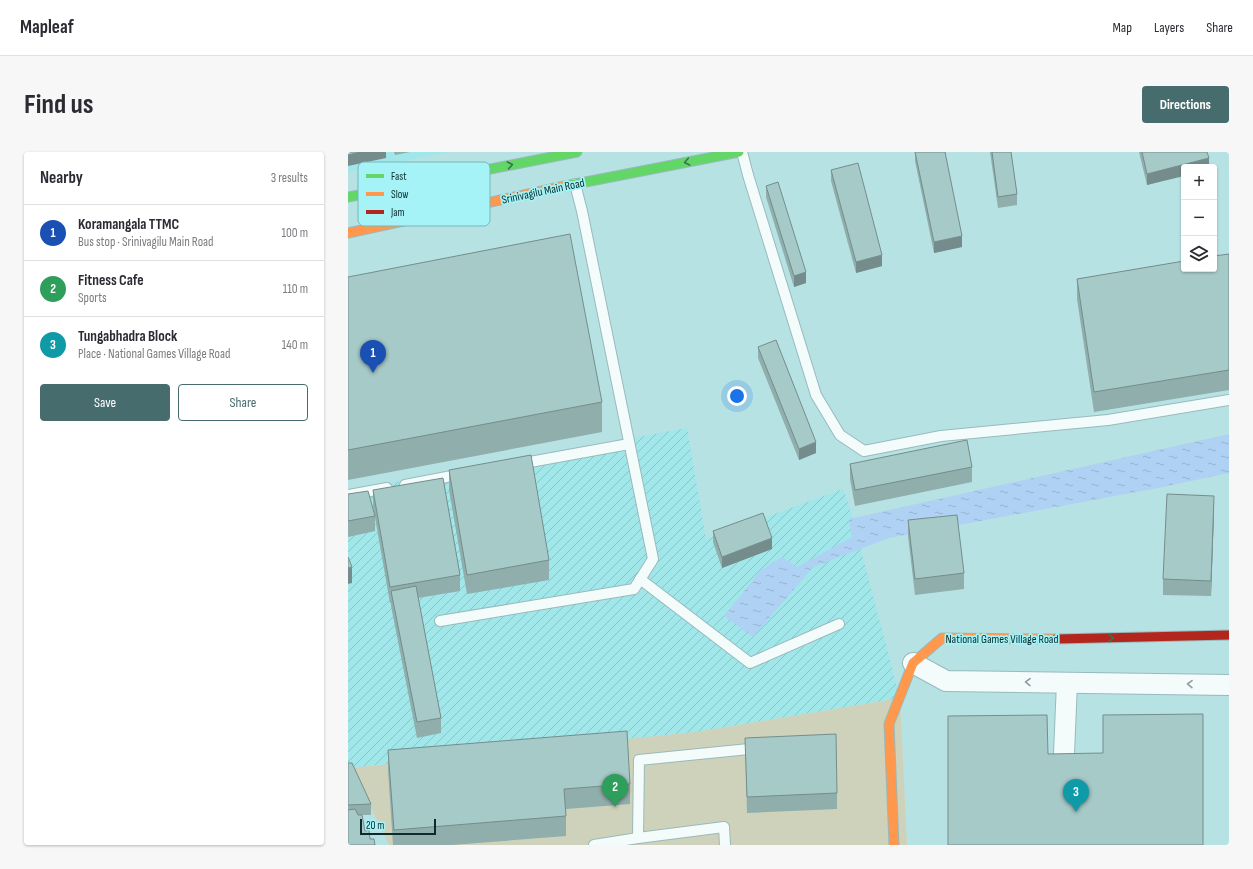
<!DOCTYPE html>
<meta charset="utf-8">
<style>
:root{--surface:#fff;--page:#f7f7f7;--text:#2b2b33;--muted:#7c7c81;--line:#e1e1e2;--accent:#476c6e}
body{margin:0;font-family:"Sofia Sans Condensed",sans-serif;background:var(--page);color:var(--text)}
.controls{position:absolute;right:12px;top:12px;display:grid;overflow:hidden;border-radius:4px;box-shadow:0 1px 3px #0004}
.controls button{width:36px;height:36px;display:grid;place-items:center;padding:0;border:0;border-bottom:1px solid var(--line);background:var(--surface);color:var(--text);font:20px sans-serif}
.scale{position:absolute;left:12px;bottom:10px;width:76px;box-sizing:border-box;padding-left:4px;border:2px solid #0a2c2e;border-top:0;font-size:11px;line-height:14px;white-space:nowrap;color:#0a2c2e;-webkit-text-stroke:3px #a5f3f6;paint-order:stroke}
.you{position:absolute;left:389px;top:244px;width:14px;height:14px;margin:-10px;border:3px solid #fff;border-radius:50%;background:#1a73e8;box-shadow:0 0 0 6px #1a73e833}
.badge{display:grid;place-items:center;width:26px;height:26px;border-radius:50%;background:var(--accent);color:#fff;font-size:13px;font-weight:700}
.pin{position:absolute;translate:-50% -33px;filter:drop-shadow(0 1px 2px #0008)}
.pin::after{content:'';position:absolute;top:21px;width:14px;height:12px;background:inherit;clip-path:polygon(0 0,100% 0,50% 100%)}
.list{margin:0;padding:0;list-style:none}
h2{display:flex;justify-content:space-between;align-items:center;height:52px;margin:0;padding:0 16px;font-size:17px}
h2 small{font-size:13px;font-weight:400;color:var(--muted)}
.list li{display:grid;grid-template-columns:26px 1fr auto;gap:12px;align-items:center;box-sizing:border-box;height:56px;padding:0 16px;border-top:1px solid var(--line)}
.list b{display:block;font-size:15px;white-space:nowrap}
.list p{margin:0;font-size:13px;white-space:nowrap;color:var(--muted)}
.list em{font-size:13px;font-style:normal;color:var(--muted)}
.actions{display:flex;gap:8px;padding:12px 16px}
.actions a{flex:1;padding:9px 0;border:1px solid var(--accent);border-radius:4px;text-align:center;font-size:14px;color:var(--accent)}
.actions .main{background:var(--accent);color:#fff}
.icon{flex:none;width:22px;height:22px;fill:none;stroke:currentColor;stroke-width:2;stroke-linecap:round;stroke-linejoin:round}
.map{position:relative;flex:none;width:881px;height:693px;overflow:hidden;border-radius:4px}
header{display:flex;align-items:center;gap:24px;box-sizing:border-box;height:56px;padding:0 20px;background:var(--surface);border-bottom:1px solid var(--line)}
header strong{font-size:19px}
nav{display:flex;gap:22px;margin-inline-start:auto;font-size:14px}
.intro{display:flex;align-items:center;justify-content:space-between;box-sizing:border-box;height:96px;padding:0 24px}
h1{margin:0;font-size:28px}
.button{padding:10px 18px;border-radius:4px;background:var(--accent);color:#fff;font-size:14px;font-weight:700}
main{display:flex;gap:24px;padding:0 24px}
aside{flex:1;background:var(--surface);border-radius:4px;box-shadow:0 1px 3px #0004}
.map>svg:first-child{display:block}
</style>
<header>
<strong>Mapleaf</strong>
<nav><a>Map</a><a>Layers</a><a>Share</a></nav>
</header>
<div class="intro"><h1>Find us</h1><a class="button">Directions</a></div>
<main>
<aside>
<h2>Nearby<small>3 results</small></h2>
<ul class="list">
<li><span class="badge" style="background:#1a4fb4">1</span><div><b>Koramangala TTMC</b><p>Bus stop · Srinivagilu Main Road</p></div><em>100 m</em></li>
<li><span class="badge" style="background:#2e9e5b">2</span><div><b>Fitness Cafe</b><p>Sports</p></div><em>110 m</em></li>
<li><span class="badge" style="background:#0f9aa8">3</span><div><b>Tungabhadra Block</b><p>Place · National Games Village Road</p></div><em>140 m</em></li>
</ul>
<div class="actions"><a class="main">Save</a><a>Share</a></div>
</aside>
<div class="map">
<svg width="881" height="693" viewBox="0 0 881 693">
<defs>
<pattern id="industrial-furrows" width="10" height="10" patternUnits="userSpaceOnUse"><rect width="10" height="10" fill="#a1e6e9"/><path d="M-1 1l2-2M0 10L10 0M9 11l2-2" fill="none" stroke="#89c5c8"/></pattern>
<pattern id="water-ripples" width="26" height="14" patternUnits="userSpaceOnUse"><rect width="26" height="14" fill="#afd1f3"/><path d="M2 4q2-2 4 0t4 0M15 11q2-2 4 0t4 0" fill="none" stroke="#95b4d1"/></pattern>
</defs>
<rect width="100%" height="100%" fill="#b7e2e4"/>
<path fill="#a1e6e9" d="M0,0h101l-101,20z"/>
<path fill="url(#industrial-furrows)" d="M339,276l19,111 137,-50 7,20 50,189 -205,34 -347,36v-277z"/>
<path fill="#ced2bb" d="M552,546l7,147h-518l-38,-77 344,-36z"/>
<path fill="url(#water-ripples)" d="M881,282v39l-71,15 -269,50 -76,29 -60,70 -29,-21 37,-46 21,-13 15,10 55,-30 -3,-18z"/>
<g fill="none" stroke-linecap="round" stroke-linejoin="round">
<defs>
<g id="lane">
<path d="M394,0l6,23 68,220 24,40 24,16 77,-15 167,-16 121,-20"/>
<path d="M171,312l110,-20"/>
<path d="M57,333l57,-11"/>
<path d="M0,343l39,-7"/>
<path d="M292,427l110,84 89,-39"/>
<path d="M92,469l194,-32 19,-30 -71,-348 -7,-27"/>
<path d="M290,686l86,-11 1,18"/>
<path d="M246,693l44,-7 1,-78 120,-12"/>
</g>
<g id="street">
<path d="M565,511l33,18 283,4"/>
<path d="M716,601l3,-70"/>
</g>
<g id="fast">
<path d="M217,34l174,-34"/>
<path d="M0,45l229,-45"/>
</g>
<g id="slow">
<path d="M0,81l217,-47"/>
<path d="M546,693l-5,-121 24,-61 29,-25 114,1"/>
</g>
<path id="jam" d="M708,487l173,-4"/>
</defs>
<use href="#lane" stroke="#98babc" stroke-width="12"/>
<use href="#street" stroke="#98babc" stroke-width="22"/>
<use href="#fast" stroke="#98babc" stroke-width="11"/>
<use href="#slow" stroke="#98babc" stroke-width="11"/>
<use href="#jam" stroke="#98babc" stroke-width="11"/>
<use href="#lane" stroke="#f4fbfb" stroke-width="10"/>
<use href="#street" stroke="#f4fbfb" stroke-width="20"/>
<use href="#fast" stroke="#63d668" stroke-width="9"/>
<use href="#slow" stroke="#ff974d" stroke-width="9"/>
<use href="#jam" stroke="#b3261e" stroke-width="9"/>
</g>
<g fill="#8faeac">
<path d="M46,0h16l-15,3z"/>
<path d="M567,0h30l17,95 -28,6 -19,-92z"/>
<path d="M642,0h21l6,42v11l-19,3z"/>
<path d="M791,0h68l2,15 -62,18z"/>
<path d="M483,18l51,96 -26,7 -25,-92z"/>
<path d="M418,34l40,97 -12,4 -28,-90z"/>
<path d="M881,102v136l-135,22 -17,-113v-20z"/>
<path d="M0,125l254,125v30l-254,48z"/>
<path d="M410,195l58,106 -17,7 -41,-102z"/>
<path d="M502,312l122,3v15l-117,24 -5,-27z"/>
<path d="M101,318l100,90v20l-82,14 -18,-104z"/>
<path d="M25,338l87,85v16l-42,7 23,120v15l-24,5 -26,-132v-3h-1l-17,-97z"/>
<path d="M0,342l27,22v15l-27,6z"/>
<path d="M866,359l-3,85 -48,-1v-16z"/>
<path d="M560,368l56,53v16l-49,6 -7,-59z"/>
<path d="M365,379l59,18 -50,19 -9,-26z"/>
<path d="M397,586l92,55v16l-90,4z"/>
<path d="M40,598l242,34v20l-64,5v27l-114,9h-59l-5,-75z"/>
<path d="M0,611l23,41v11h-9l3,16 5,8 -22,6z"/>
</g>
<g fill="#748d8c">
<path d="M13,0h25v6l-38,8v-11z"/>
<path d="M861,6v9h-25v9l-37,9v-11z"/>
<path d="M614,84v11l-28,6v-11z"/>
<path d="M534,103v11l-26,7v-11z"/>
<path d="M458,120v11l-12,4v-11z"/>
<path d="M468,290v11l-17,7v-11z"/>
<path d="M866,344v15l-3,85v-15z"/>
<path d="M424,386v11l-50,19v-11z"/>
<path d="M4,415v16l-4,1v-16z"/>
</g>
<g fill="#a6cac8" stroke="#748d8c">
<path d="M0,0h13l-13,3z"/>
<path d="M567,0h30l17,84 -28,6z"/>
<path d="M644,0h19l6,42 -19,3z"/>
<path d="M794,0h65l2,6 -62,16z"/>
<path d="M510,11l24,92 -26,7 -25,-92z"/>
<path d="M430,30l28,90 -12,4 -28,-90z"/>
<path d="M222,82l32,168 -254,48v-173z"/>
<path d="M881,102v116l-135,22 -17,-113 107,-18v8h30v-13z"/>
<path d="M428,188l40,102 -17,7 -41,-102z"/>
<path d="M619,288l5,27 -117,23 -5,-26z"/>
<path d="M183,303l18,105 -82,15 -18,-105z"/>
<path d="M95,326l17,97 -70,12 -17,-97z"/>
<path d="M20,339l7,25 -27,5v-27z"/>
<path d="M819,342l47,2 -3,85 -48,-2z"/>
<path d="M415,361l9,25 -50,19 -9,-26z"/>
<path d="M609,363l7,58 -49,6 -7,-59z"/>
<path d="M0,405l4,10 -4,1z"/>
<path d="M68,434l25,132 -24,4 -26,-131z"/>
<path d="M855,562v131h-255v-129l99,-1 1,39 55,-1v-38z"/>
<path d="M279,579l3,53 -66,5 2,27 -172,14 -6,-80z"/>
<path d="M488,582l1,59 -90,4 -2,-59z"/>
<path d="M0,611h4l19,41 -23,1z"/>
<path d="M7,657l3,6h4l3,16 4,-1 1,9h4l1,6h-27v-35z"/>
</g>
<defs><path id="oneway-chevron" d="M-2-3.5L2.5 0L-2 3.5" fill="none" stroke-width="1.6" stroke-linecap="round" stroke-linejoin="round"/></defs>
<g stroke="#327848">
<use href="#oneway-chevron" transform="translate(339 10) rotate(169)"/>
<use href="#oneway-chevron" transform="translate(162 13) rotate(-11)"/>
<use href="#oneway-chevron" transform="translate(763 486) rotate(-1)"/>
</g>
<g stroke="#8b9e9f">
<use href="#oneway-chevron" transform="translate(680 530) rotate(-179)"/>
<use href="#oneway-chevron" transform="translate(842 532) rotate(-179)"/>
</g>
<g text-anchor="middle" stroke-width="3.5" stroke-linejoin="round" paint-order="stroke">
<g font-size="12" fill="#0a2c2e" stroke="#a5f3f6">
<text transform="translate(195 39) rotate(-12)" y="4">Srinivagilu Main Road</text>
<text x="654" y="491">National Games Village Road</text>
</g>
</g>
<rect x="10" y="10" width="132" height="64" rx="6" fill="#a5f3f6" stroke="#76b7ba" stroke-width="1"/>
<rect x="18" y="22" width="18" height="4" fill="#63d668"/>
<rect x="18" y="40" width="18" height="4" fill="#ff974d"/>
<rect x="18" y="58" width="18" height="4" fill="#b3261e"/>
<g font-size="11" fill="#0a2c2e">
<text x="43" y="28">Fast</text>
<text x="43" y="46">Slow</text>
<text x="43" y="64">Jam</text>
</g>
</svg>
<div class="controls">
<button>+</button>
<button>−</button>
<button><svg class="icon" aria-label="layers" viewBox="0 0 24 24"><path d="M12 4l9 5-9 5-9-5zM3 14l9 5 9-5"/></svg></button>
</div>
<div class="scale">20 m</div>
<div class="you"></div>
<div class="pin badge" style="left:25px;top:221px;background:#1a4fb4">1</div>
<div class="pin badge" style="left:267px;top:655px;background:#2e9e5b">2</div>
<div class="pin badge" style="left:728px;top:660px;background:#0f9aa8">3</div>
</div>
</main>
